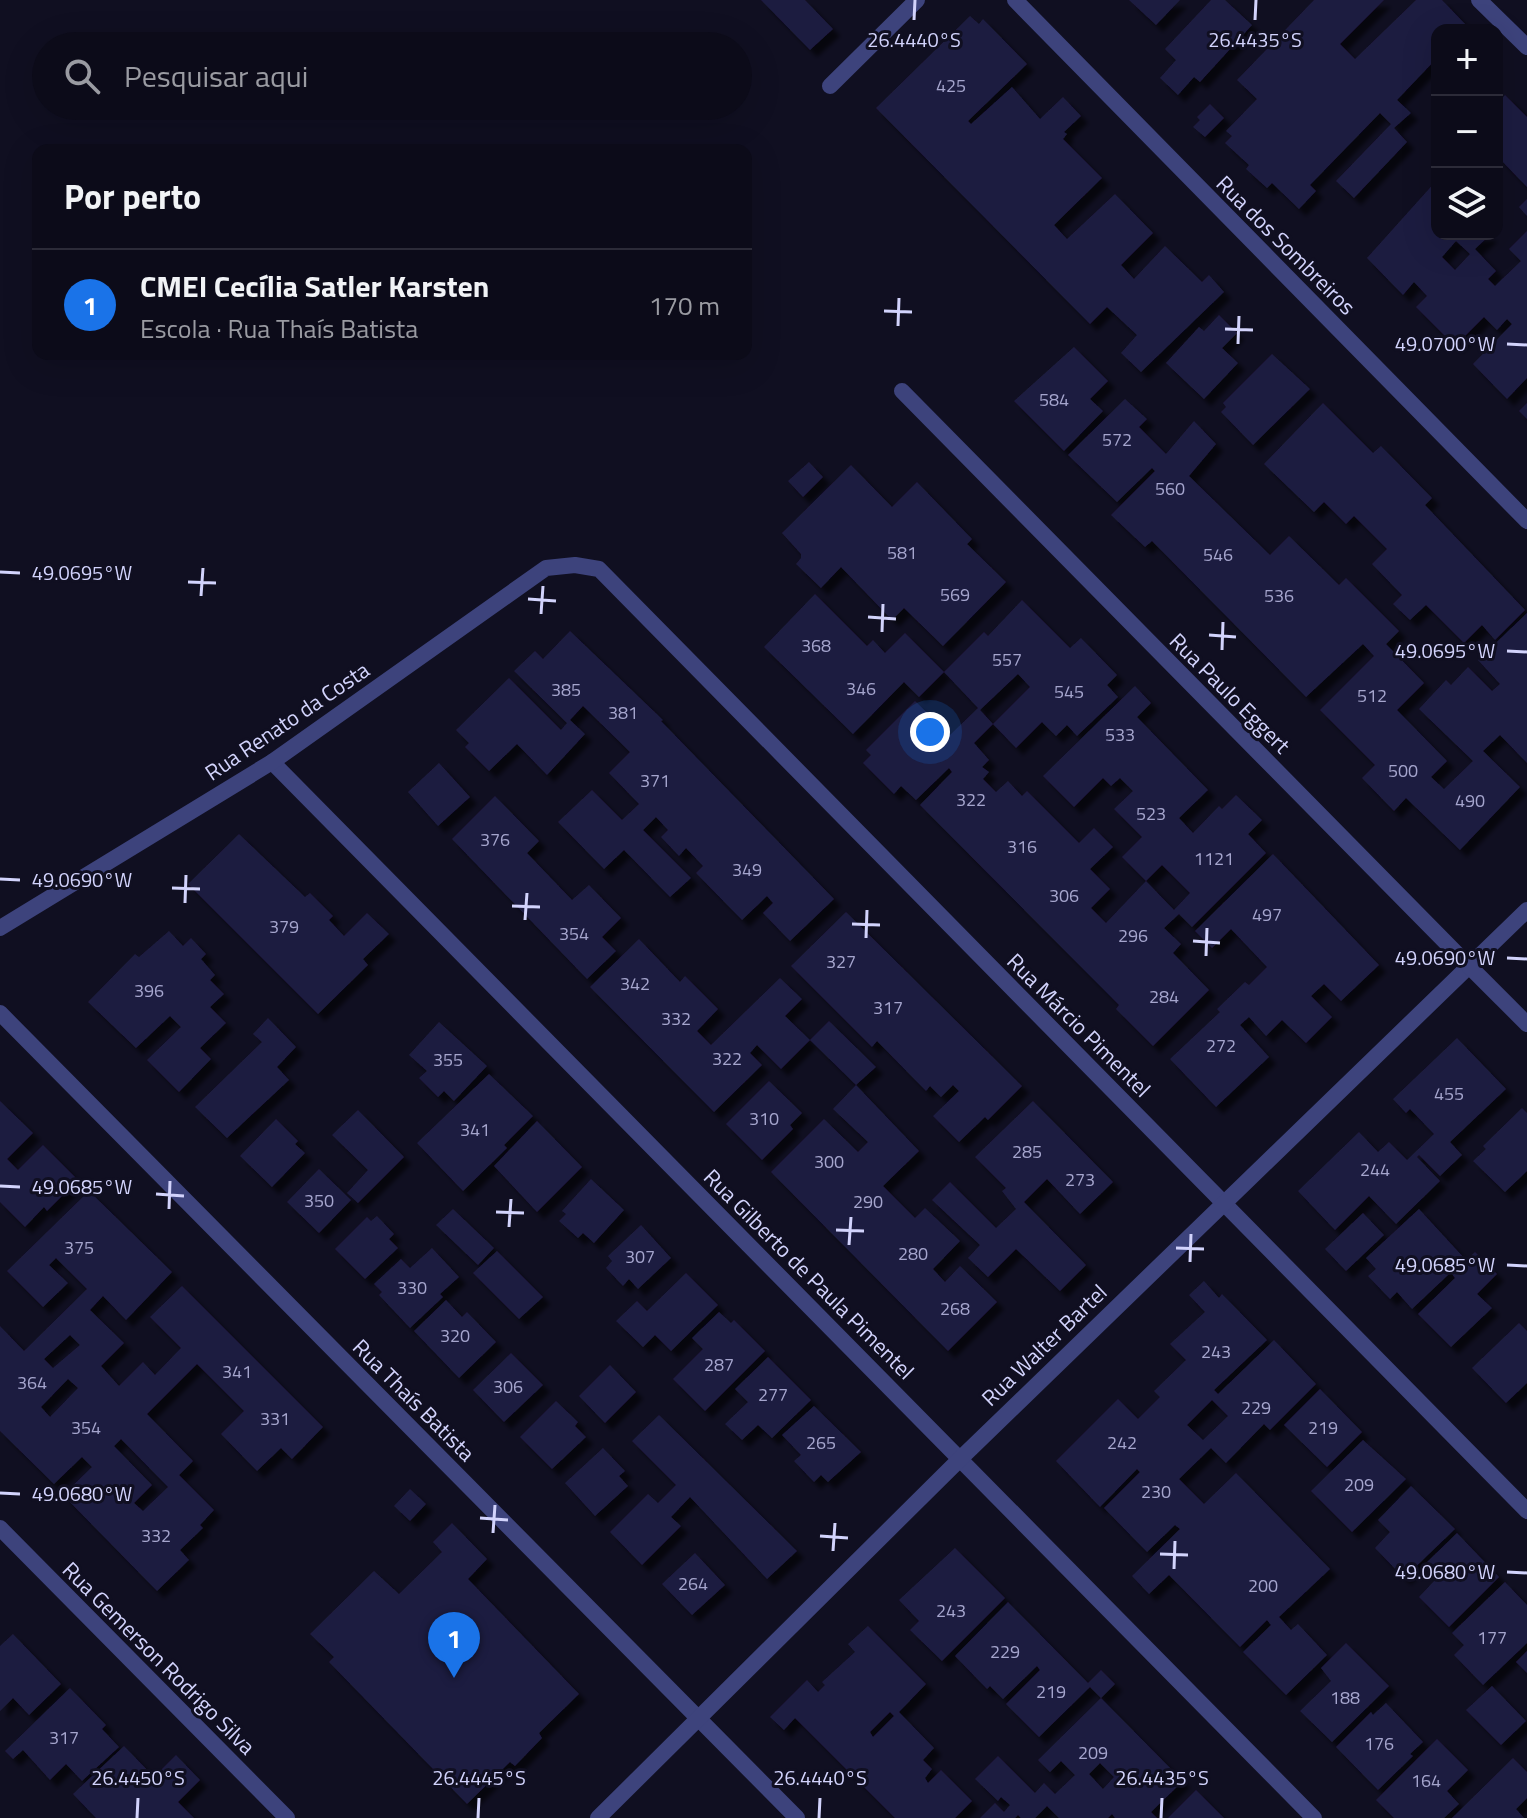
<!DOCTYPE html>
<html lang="pt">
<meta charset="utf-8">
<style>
:root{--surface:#0c0b19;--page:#1a1926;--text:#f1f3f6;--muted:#9a9ba2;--line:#2c2b38;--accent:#1a73e8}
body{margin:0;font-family:"Titillium Web",sans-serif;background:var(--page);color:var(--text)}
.controls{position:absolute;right:24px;top:24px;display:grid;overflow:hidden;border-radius:16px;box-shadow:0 8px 32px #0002}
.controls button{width:72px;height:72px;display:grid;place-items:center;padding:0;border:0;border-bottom:2px solid var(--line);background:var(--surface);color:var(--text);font:40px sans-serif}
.you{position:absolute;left:930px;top:732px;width:28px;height:28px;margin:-20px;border:6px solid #fff;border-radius:50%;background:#1a73e8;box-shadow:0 0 0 12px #1a73e833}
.badge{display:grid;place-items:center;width:52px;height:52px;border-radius:50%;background:var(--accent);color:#fff;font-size:26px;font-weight:700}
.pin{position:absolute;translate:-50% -66px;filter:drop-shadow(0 2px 4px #0008)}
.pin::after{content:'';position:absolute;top:42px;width:28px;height:24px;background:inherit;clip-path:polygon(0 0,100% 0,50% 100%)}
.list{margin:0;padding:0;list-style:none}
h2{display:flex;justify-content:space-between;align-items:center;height:104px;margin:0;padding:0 32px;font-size:34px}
h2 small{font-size:26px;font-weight:400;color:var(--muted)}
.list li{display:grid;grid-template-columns:52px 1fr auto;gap:24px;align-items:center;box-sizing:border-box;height:112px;padding:0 32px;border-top:2px solid var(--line)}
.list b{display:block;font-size:30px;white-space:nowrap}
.list p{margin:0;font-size:26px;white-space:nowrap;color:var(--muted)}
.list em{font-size:26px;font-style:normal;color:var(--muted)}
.icon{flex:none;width:44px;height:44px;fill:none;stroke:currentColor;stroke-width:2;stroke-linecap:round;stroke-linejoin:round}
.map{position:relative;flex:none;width:1527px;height:1818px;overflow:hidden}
.search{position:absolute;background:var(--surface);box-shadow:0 8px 32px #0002;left:32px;top:32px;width:720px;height:88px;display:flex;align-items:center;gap:20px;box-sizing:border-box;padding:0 28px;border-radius:44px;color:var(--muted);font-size:30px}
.panel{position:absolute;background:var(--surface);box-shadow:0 8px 32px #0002;left:32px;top:144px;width:720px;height:216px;border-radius:16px}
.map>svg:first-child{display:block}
</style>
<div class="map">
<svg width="1527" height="1818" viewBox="0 0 1527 1818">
<defs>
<filter id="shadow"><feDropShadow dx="7" dy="7" stdDeviation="2" flood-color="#0009"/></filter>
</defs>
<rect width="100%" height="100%" fill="#100f21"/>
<g fill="#1f1c40" fill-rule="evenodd" filter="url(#shadow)">
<path d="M761,0h44l28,29 -23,21z"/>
<path d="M1129,0h51l-24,25z"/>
<path d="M1211,0h14l27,25 -52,57 -6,-5 -16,18 -18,-17 16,-18 -11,-11z"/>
<path d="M1314,0h70l-44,44 15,15 61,-59h26l25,26 -4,4h-26v28l-40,42 14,13 -17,15 13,14 -53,56 -18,-17 55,-57 -11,-11 -70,72 6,6 -17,18 -27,-26 -5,5 -21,-19 3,-4 -24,-22 7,-7 -6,-5 31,-32 -20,-19z"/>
<path d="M970,16l9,8 4,-5 44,45 -59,57 3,3 41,-37 28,32 23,-22 18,19 -17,16 3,2 -4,5 39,39 -48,47 13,14 48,-45 38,39 -32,32 13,14 31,-33 37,36 7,-7 15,17 -83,80 -20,-19 16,-18 -30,-28 -17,17 -214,-216z"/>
<path d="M1505,95l22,22v70l-30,-31v-52z"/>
<path d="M1210,104l14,14 -19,19 -12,-10 7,-7 -3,-3z"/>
<path d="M1437,180v54h54l-16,15 21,22 -8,8 7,7 26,-25 -12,-12 18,-18v147l-20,21 -34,-35 39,-40 -5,-5 -10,11 -13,-13 -29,29 -39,-39 11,-11 -13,-14 -11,13 -36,-37zM1456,241l14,13 -15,16 -13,-13z"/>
<path d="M1527,199v17l-8,-9z"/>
<path d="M1219,315l18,18 -15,15 16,15 -34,36 -38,-36 33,-36 5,4z"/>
<path d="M1074,347l34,34 -18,18 13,12 -39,40 -50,-50z"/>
<path d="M1272,354l38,35 -57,56 -32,-33 5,-5 -3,-4z"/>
<path d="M1125,399l22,20 -8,8 27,27 28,-33 22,23 -27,32 81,79 19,-19 50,49 7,-7 53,53 -13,13 38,39 -27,27 50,51 -16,16 13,12 29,-28 -54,-52 27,-29 5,5 17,-18 24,24 8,-7 -22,-24 49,-47v150l-27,-28 -17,16 37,36 -60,63 -54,-52 -12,13 -32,-33 13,-13 -55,-55 54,-54 -11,-12 -57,53 -154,-156 -7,6 -34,-32 44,-44 -3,-3 -35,34 -49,-47z"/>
<path d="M1323,403l50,50 8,-7 51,52 -7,7 100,105 -30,30 -13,-15 -18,18 -38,-38 -16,15 -17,-16 9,-9 -30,-31 15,-15 -33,-33 -8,8 -22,-22 -10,10 -50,-48z"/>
<path d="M1527,403v16l-8,-8z"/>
<path d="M809,462l14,15 -20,20 -15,-16z"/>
<path d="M851,465l41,42 25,-25 55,57 -5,5 39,38 -63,64 -39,-38 -12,12 -51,-53 -20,21 -25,-24 5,-6v-4l-19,-21z"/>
<path d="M815,594l52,52 6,-6 12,13 20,-20 39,39 -25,25 -15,-15 -51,52 -89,-87z"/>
<path d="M1022,600l48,48 11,-10 36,37 -10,10 11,12 -41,39 -10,-11 -11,11 -14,-14 -26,26 -23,-24 37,-37 -12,-13 -38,36 13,14 -19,19 15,17 -7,7 7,5 -6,7 13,13 12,-11 14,15 5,-5 52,52 15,-15 19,19 -23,22 20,20 -19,19 15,15 40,-42 -24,-24 20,-20 -28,-28 19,-18 -13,-13 -9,8 -8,-8 -29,29 -31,-31 92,-90 16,17 -14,14 71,73 -29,28 14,15 26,-27 3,3 14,-14 26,25 -14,14 18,19 -74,74 -13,-13 -15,14 17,16 -8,9 36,37 -56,56 -37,-37 3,-4 -199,-200 32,-33 -3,-4 -33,32 -15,-14 -7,8 -31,-31 8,-8 -5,-5 49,-49 35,34 28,-27 -34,-36 40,-40 4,4zM1162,865l28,28 -16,17 -28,-29z"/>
<path d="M570,631l93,89 -2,1 173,178 -44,42 -27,-28 10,-10 -6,-7 -25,24 -46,-47 7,-7 -17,-18 -7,8 -18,-19 7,-7 -12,-13 -13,13 48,48 -21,19 -46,-47 -20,19 -46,-47 34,-32 30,30 17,-16 -30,-31 21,-21 -47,-46 -13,14 15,14 -38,41 -30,-31 -28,27 -24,-24 4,-4 -13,-13 53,-52 52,52 6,-7 -53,-52 21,-20 8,8z"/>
<path d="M439,763l31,34 -32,29 -30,-34z"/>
<path d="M495,796l44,45 -12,12 45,47 17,-15 32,33 -19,19 14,14 -29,28 -135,-140z"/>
<path d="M239,834l66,63 5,-4 23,23 -4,4 15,16 23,-23 22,21 -26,25 5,6 -50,49 -130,-130z"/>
<path d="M1273,854l106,111 -38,36 -17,-17 -13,12 21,21 -26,26 -24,-23 -16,16 -17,-19 -9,8 29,32 -53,50 -46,-48 50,-47 -3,-3 28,-27 4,3 18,-18 -36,-38 -19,19 -17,-17z"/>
<path d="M846,912l176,174 -34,34 -3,-3 -26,25 -26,-26 26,-25 -6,-6 -12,12 -11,-11 -4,5 -49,-50 -5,6 -81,-81z"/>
<path d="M169,931l14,15 8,-8 15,16 -5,5 14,16 -5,5 14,14 -14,13 16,16 -26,25 11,11 -32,33 -32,-32 34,-33 -11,-11 -34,32 -48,-46 47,-48 4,3z"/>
<path d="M639,939l41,43 5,-6 33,33 -21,22 14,14 69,-67 22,21 -17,17 25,24 -29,29 -24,-24 -7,8 12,12 -48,47 -124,-125z"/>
<path d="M268,1018l28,29 -19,20 12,13 -62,58 -32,-31 67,-65 -9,-8z"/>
<path d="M829,1021l47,46 -20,18 -46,-45z"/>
<path d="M439,1022l48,44 -33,35 -10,-10 -6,6 -19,-19 8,-7 -18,-16z"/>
<path d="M1457,1038l49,51 -56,53 12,13 -22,21 -21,-21 -2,2 23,24 -44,43 -27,-28 -34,34 -37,-39 61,-59 19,20 11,-10 18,18 27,-26 -24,-25 -4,4 -13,-14z"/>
<path d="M489,1074l44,42 -29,29 3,3 -44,43 -46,-48z"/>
<path d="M769,1081l33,32 -12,12 3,4 -31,31 -36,-36z"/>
<path d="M856,1085l63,66 -36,35 32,32 10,-10 35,33 -27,28 12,13 15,-16 37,36 -49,49 -177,-179 53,-53 34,33 10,-10 -35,-33z"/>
<path d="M0,1101l33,32 -26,26 11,11 25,-25 35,35 -31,31 -3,-4 -19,20 -25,-25z"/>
<path d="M1033,1101l80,81 -33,32 -33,-35 -23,23 62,63 -26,26 -44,-42 -28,28 -20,-19 12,-13 -48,-45 18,-18 46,46 20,-19 -14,-18 4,-3 -31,-31z"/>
<path d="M1522,1108l5,5v58l-22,21 -32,-31 13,-12 -3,-3z"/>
<path d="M358,1110l46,47 -46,46 -11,-10 21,-23 -36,-35z"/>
<path d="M276,1119l22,22 -3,3 10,9 -33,34 -32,-31z"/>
<path d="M537,1121l45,46 -45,45 -43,-46z"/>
<path d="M319,1169l32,31 -32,33 -32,-31z"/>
<path d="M591,1179l33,31 -30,33 -11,-10 -5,5 -19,-17 7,-7 -4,-3z"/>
<path d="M89,1191l83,81 -46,48 -23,-24 -13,14 34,33 -23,23 18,20 24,-24 12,13 26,-27 -31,-31 32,-31 141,141 -31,32 -11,-11 -24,23 -36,-37 23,-23 -47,-47 -50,50 46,47 -14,14 35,35 -14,15 3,3 -23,22 9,10 -32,31 -94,-96 29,-28 -10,-10 -28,27 -54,-53v-105l24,25 63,-62 -31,-31 -7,7 19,18 -25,24 -36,-36zM70,1335l10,10 -27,23 -9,-9zM68,1379l10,9 -28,29 -9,-10zM121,1439l47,48 -25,24 -9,-8 18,-18 -38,-39z"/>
<path d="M453,1209l41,39 -16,17 -42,-40z"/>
<path d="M1419,1209l46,50 -53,50 -15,-17 -7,7 -22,-23 8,-7 -10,-11z"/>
<path d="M1363,1213l21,22 -38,36 -21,-22z"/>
<path d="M377,1216l17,18 -5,5 9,9 -33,31 -30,-30 32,-32 4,4z"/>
<path d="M641,1225l30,33 -33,31 -9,-10 -6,7 -17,-18 6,-7 -4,-5z"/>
<path d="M432,1248l27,29 -19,17 3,3 -33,31 -31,-33 3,-3 -8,-8 27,-25 9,9z"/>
<path d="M497,1251l46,46 -24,22 -46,-46z"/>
<path d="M1475,1252l22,22 -20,20 15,14 -41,39 -33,-33 37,-36 -3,-4z"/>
<path d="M686,1273l32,32 -47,46 -16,-16 -12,12 -27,-26 21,-20 10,10z"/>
<path d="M1204,1281l15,17 3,-4 45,46 -53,50 4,4 56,-54 42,44 -46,46 -6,-6 -38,39 -15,-15 -32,31 25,25 32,-31 94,96 -51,48 12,13 7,-6 29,31 -41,40 -43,-43 28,-27 -4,-5 -27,27 -71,-72 -20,19 -17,-18 48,-47 -5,-4 -28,27 -43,-44 36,-36 -3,-3 -37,38 -44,-46 62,-62 20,20 22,-22 -6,-6 32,-31 -16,-16 35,-32 -16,-17zM1212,1400l16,16 -25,24 -16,-15z"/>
<path d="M446,1300l16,17 5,-5 29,30 -37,36 -45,-47z"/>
<path d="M719,1312l12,11 3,-3 31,31 -60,60 -32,-32 30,-30 -11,-11z"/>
<path d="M1519,1323l8,8v52l-21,20 -34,-35z"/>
<path d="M511,1353l32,32 -39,37 -31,-32z"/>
<path d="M768,1357l43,43 -39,38 -14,-13 -16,15 -17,-16 23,-22 -13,-13z"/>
<path d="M610,1365l26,27 -31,31 -26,-27z"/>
<path d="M1320,1389l42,43 -35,35 -43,-42z"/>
<path d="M556,1401l22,21 -3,4 11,11 -34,32 -32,-32z"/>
<path d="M814,1406l47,46 -33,30 -7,-7 -7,7 -20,-21 7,-6 -19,-20z"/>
<path d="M659,1415l138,136 -30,28 -77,-82 -19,20 10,9 -39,39 -32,-33 38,-38 10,9 18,-18 -44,-44z"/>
<path d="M1363,1440l43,39 -54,53 -41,-41z"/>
<path d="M603,1448l22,23 -6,5 9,10 -33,30 -30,-33z"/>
<path d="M1411,1486l44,43 -51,49 -29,-30 15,-16 -12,-12z"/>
<path d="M410,1489l16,15 -16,17 -16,-15z"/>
<path d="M452,1523l35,36 -19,20 111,115 -40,39 3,5 -27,28 -5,-4 -43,42 -138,-142 5,-5 -24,-23 64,-63 25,23 43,-42 -9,-10z"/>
<path d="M1457,1533l42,44 -50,50 -30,-30 17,-18 -13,-13z"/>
<path d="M955,1548l50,50 -63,63 -32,-31 9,-9 -20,-21z"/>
<path d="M695,1553l30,32 -33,30 -30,-31z"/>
<path d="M1505,1582l22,23v38l-44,42 -29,-30 10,-10 -12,-12z"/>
<path d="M1008,1602l80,81 13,-13 14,14 -14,14 -11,-11 -51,50 -33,-33 34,-34 -3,-4 -34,33 -13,-13 -3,3 -32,-33z"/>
<path d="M868,1626l58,58 -27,28 35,36 -11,12 9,9 -7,9 3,5 13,-13 31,31 -17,17h-60l-100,-100 -11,12 -14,-13 37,-37 11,12 7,-7 -3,-3 33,-30 -7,-8zM890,1712l4,4 -21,21 -3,-5z"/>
<path d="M13,1634l48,50 -32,31 -16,-17 -13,13v-65z"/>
<path d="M1346,1643l43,43 -57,56 -32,-31 31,-30 -10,-13z"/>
<path d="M1527,1651v22l-11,-11z"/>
<path d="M1492,1686l34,35 -25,24 -35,-35z"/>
<path d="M70,1688l36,37 -4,4 17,18 -37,34 -16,-17 -16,16 -27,-30 -10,9 -8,-8z"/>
<path d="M1101,1698l82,83 -32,31 6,6h-42l-3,-4 -4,4h-49l-12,-12 -12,12h-14l-3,-3 -3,3h-35l15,-15 9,9 6,-7 -9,-8 -3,4 -23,-22 23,-23 37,37 9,-10 11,11 20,-19 -14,-14 -11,11 -12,-12zM1100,1763l14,14 -11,12 -14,-15z"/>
<path d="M1386,1703l37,39 -13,12 3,2 -35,34 -42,-43 35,-35 2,3z"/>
<path d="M1437,1739l31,31 -21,21 12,13 -15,14h-50l-18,-18z"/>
<path d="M124,1746l30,31 22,-22 24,25 -22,22 16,16h-98l-23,-24z"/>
<path d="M1513,1758l14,14v26l-11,11 8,9h-72z"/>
<path d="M1196,1790l28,28h-56z"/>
</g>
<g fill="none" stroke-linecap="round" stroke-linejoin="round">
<g stroke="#3d437c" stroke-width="16">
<path d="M1015,0l512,521"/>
<path d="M1479,0l48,47"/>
<path d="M830,86l87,-86"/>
<path d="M902,391l567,575"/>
<path d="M272,762l1042,1056"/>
<path d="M0,928l272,-166 274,-194 29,-3 24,4 928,942"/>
<path d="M0,1013l797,805"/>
<path d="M0,1528l287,290"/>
<path d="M598,1818l362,-359 567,-549"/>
</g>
<path stroke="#3d437c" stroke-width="16" d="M1469,966l58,58"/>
</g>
<path fill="none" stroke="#d2d3fc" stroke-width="3" d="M914,20l1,-20M1255,20l1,-20M884,311l28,1M898,326l1,-28M1225,329l28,1M1238,344l1,-28M1507,344l20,1M0,572l20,1M188,582l28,1M201,596l2,-28M528,599l28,2M541,614l2,-28M868,617l28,2M882,632l1,-28M1209,635l27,2M1222,650l1,-28M1507,651l20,1M0,879l20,1M172,888l28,1M185,903l1,-28M512,906l28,1M525,920l2,-27M852,924l28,1M866,938l1,-28M1193,941l27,2M1206,956l1,-28M1507,958l20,1M0,1186l20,1M156,1194l28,2M169,1209l1,-28M496,1212l28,1M509,1227l2,-28M836,1230l28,1M849,1245l2,-28M1176,1248l28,1M1190,1262l1,-28M1507,1265l20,1M0,1493l20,1M480,1518l28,2M493,1533l2,-28M820,1536l28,2M833,1551l2,-28M1160,1554l28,1M1174,1569l1,-28M1507,1572l20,1M137,1818l1,-20M478,1818l1,-20M819,1818l1,-20M1161,1818l1,-20"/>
<g text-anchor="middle" stroke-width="6" stroke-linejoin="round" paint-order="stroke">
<g font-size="18" fill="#a5a5cd">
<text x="951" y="92">425</text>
<text x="1054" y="406">584</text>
<text x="1117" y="446">572</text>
<text x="1170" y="495">560</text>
<text x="902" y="559">581</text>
<text x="1218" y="561">546</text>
<text x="955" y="601">569</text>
<text x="1279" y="602">536</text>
<text x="816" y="652">368</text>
<text x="1007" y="666">557</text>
<text x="861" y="695">346</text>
<text x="566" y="696">385</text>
<text x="1069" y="698">545</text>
<text x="1372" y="702">512</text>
<text x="623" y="719">381</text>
<text x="1120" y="741">533</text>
<text x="1403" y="777">500</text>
<text x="655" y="787">371</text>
<text x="971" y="806">322</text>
<text x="1470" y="807">490</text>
<text x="1151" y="820">523</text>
<text x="495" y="846">376</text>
<text x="1022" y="853">316</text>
<text x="1214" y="865">1121</text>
<text x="747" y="876">349</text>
<text x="1064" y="902">306</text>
<text x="1267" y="921">497</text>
<text x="284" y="933">379</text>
<text x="574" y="940">354</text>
<text x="1133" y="942">296</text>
<text x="841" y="968">327</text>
<text x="635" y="990">342</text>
<text x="149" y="997">396</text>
<text x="1164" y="1003">284</text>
<text x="888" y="1014">317</text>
<text x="676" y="1025">332</text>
<text x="1221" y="1052">272</text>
<text x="727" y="1065">322</text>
<text x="448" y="1066">355</text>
<text x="1449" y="1100">455</text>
<text x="764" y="1125">310</text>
<text x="475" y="1136">341</text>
<text x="1027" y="1158">285</text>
<text x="829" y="1168">300</text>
<text x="1375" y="1176">244</text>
<text x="1080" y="1186">273</text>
<text x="319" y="1207">350</text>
<text x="868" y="1208">290</text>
<text x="79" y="1254">375</text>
<text x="913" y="1260">280</text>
<text x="640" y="1263">307</text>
<text x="412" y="1294">330</text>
<text x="955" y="1315">268</text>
<text x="455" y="1342">320</text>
<text x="1216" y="1358">243</text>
<text x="719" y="1371">287</text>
<text x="237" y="1378">341</text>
<text x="32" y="1389">364</text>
<text x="508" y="1393">306</text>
<text x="773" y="1401">277</text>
<text x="1256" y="1414">229</text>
<text x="275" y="1425">331</text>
<text x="86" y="1434">354</text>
<text x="1323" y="1434">219</text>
<text x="821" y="1449">265</text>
<text x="1122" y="1449">242</text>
<text x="1359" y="1491">209</text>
<text x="1156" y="1498">230</text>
<text x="156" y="1542">332</text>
<text x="693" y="1590">264</text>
<text x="1263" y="1592">200</text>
<text x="951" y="1617">243</text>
<text x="1492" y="1644">177</text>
<text x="1005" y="1658">229</text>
<text x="1051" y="1698">219</text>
<text x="1345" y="1704">188</text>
<text x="64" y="1744">317</text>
<text x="1379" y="1750">176</text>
<text x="1093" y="1759">209</text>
<text x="1426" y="1787">164</text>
</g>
<g font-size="22" fill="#d2d3fc" stroke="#100f21">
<text transform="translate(1286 245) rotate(45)" y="8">Rua dos Sombreiros</text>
<text transform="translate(1230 693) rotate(45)" y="8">Rua Paulo Eggert</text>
<text transform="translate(287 721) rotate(-34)" y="8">Rua Renato da Costa</text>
<text transform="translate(1079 1025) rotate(45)" y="8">Rua Márcio Pimentel</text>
<text transform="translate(809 1274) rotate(45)" y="8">Rua Gilberto de Paula Pimentel</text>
<text transform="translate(1044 1345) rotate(-44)" y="8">Rua Walter Bartel</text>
<text transform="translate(414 1400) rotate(45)" y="8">Rua Thaís Batista</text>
<text transform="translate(159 1658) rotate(45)" y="8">Rua Gemerson Rodrigo Silva</text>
</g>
</g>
<g font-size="20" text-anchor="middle" fill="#d2d3fc" stroke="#100f21" stroke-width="6" stroke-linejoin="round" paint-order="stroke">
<text x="914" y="47">26.4440°S</text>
<text x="1255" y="47">26.4435°S</text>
<text x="1445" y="351">49.0700°W</text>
<text x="82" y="580">49.0695°W</text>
<text x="1445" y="658">49.0695°W</text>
<text x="82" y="887">49.0690°W</text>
<text x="1445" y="965">49.0690°W</text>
<text x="82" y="1194">49.0685°W</text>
<text x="1445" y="1272">49.0685°W</text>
<text x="82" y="1501">49.0680°W</text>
<text x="1445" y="1579">49.0680°W</text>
<text x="138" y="1785">26.4450°S</text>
<text x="479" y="1785">26.4445°S</text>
<text x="820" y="1785">26.4440°S</text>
<text x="1162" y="1785">26.4435°S</text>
</g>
</svg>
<div class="controls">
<button>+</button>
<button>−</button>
<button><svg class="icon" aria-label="layers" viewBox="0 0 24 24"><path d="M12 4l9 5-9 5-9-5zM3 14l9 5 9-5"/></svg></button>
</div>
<div class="you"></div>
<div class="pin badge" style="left:454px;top:1678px">1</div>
<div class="search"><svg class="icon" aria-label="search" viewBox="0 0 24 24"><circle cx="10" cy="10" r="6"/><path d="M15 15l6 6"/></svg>Pesquisar aqui</div>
<section class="panel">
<h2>Por perto<small></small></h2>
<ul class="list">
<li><span class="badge">1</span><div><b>CMEI Cecília Satler Karsten</b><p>Escola · Rua Thaís Batista</p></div><em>170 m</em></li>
</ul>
</section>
</div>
